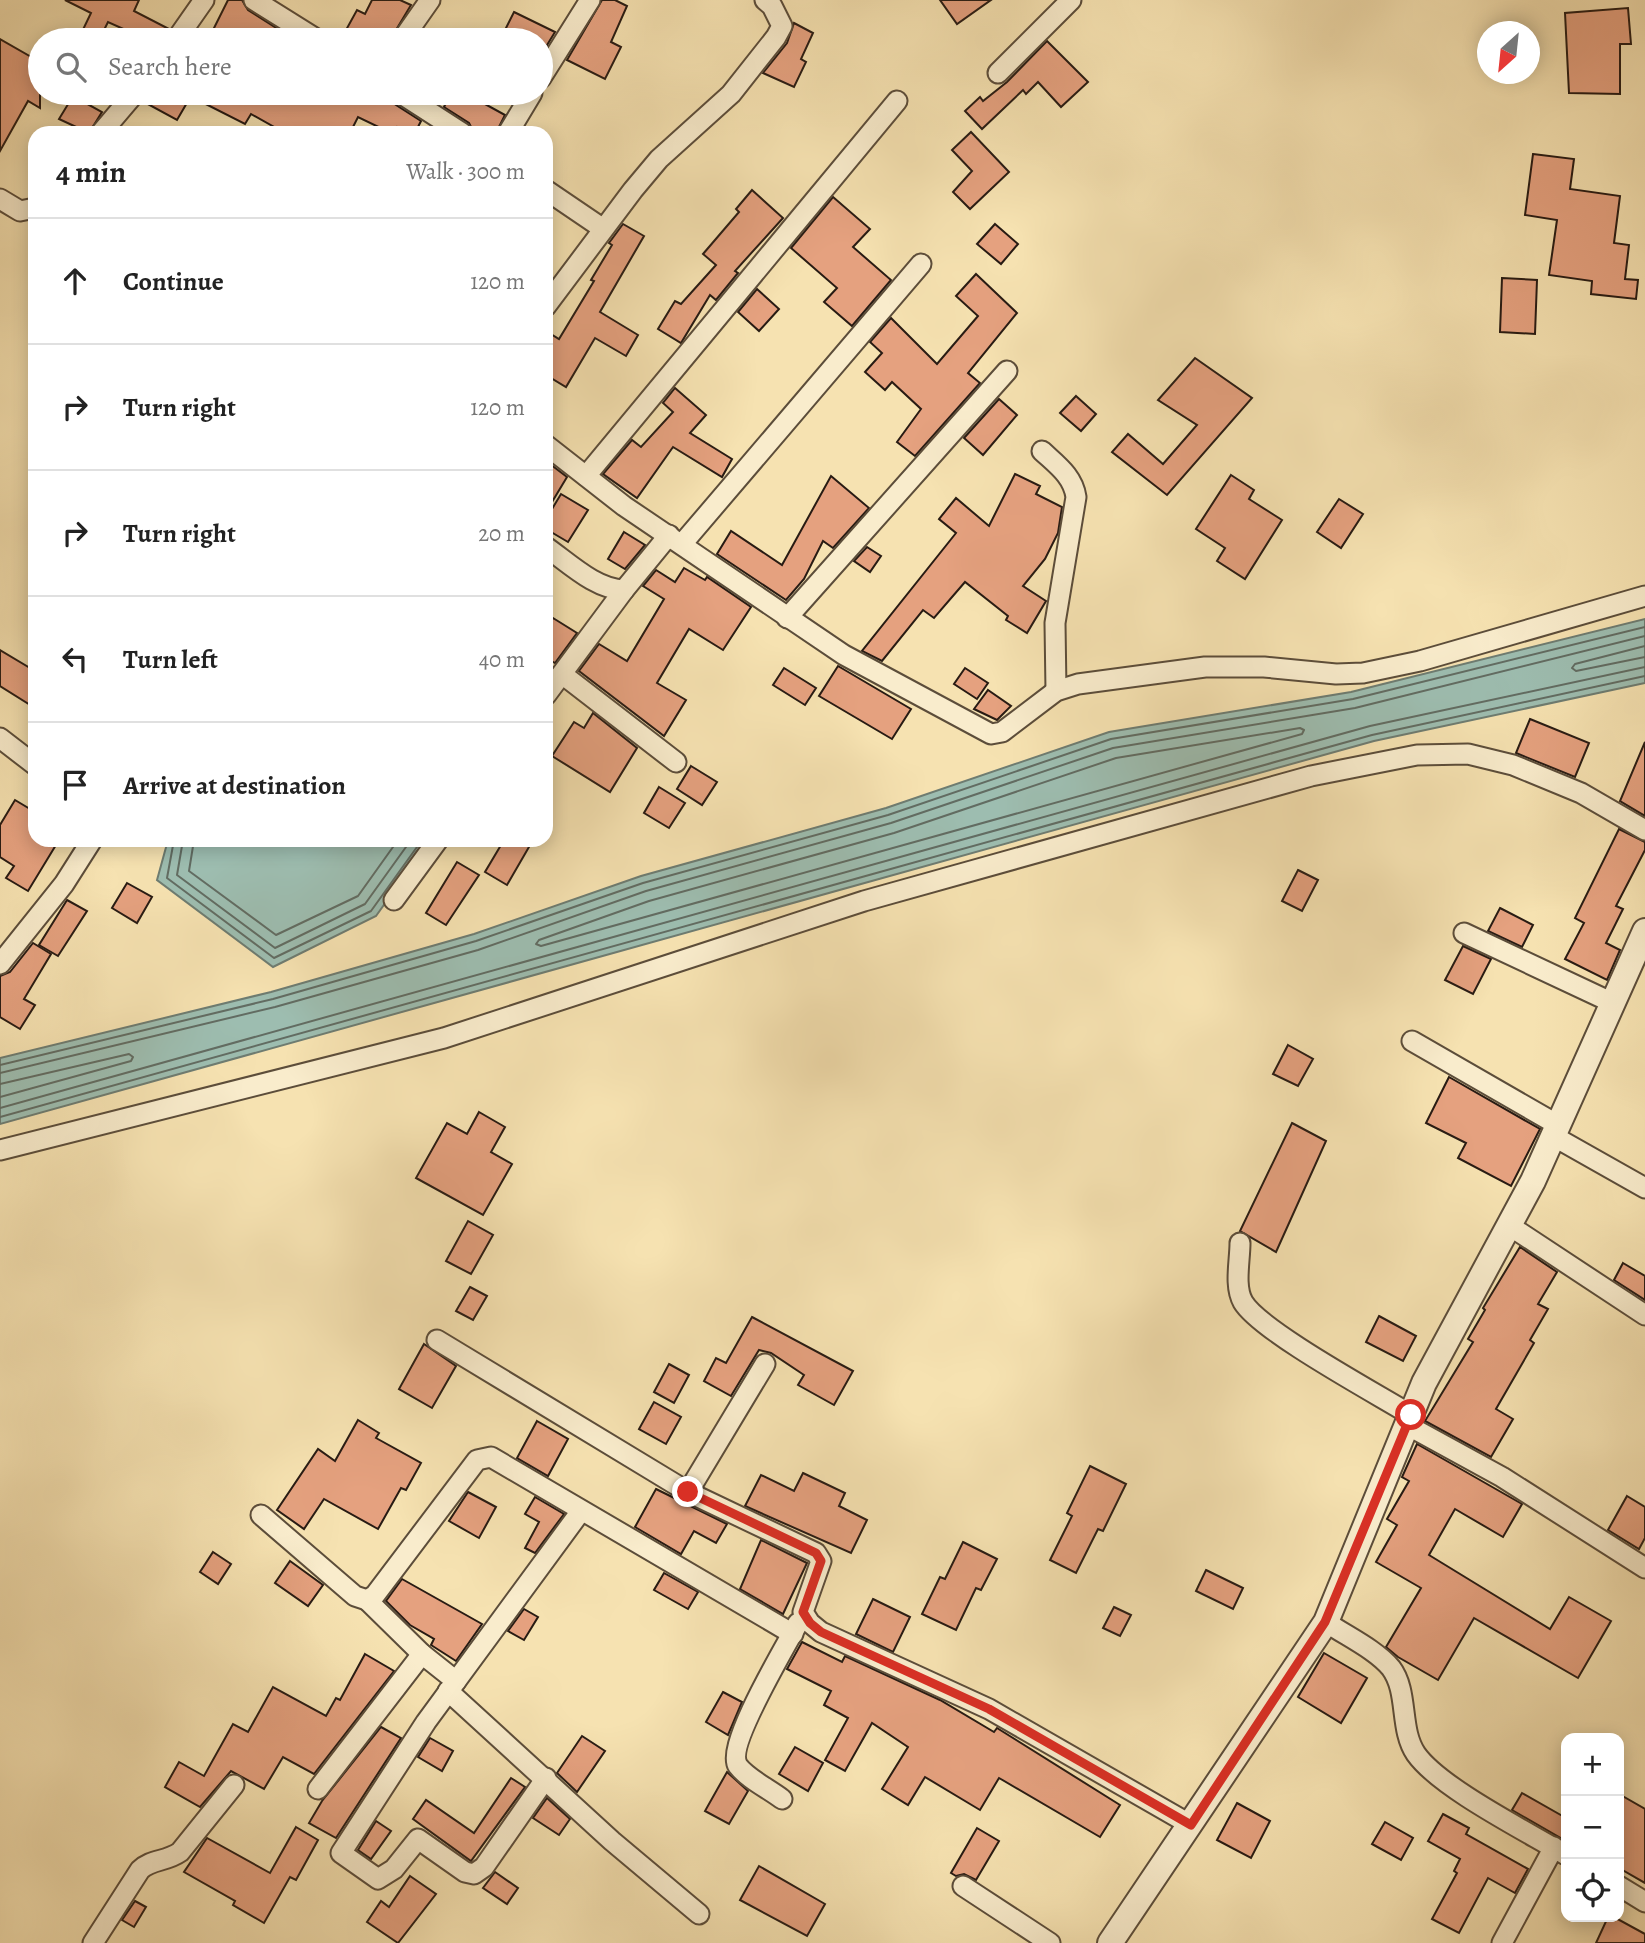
<!DOCTYPE html>
<meta charset="utf-8">
<style>
:root{--surface:#fff;--page:#f6f6f6;--text:#222;--muted:#767676;--line:#e0e0e0}
body{margin:0;font-family:Alegreya,serif;background:var(--page);color:var(--text)}
.controls{position:absolute;right:21px;bottom:21px;display:grid;overflow:hidden;border-radius:14px;box-shadow:0 4px 18px #0003}
.controls button{width:63px;height:63px;display:grid;place-items:center;padding:0;border:0;border-bottom:2px solid var(--line);background:var(--surface);color:var(--text);font:35px sans-serif}
.compass{position:absolute;left:1477px;top:21px;width:63px;height:63px;border-radius:50%;background:var(--surface);box-shadow:0 4px 18px #0003;rotate:207deg}
.stop{position:absolute;width:21px;height:21px;margin:-16px;border:5px solid #d93025;border-radius:50%;background:#fff}
.stop.end{background:#d93025;border-color:#fff;box-shadow:0 2px 7px #0008}
.list{margin:0;padding:0;list-style:none}
h2{display:flex;justify-content:space-between;align-items:center;height:91px;margin:0;padding:0 28px;font-size:30px}
h2 small{font-size:23px;font-weight:400;color:var(--muted)}
.list li{display:grid;grid-template-columns:46px 1fr auto;gap:21px;align-items:center;box-sizing:border-box;height:126px;padding:0 28px;border-top:2px solid var(--line)}
.list b{display:block;font-size:26px;white-space:nowrap}
.list em{font-size:23px;font-style:normal;color:var(--muted)}
.icon{flex:none;width:38px;height:38px;fill:none;stroke:currentColor;stroke-width:2;stroke-linecap:round;stroke-linejoin:round}
.map{position:relative;flex:none;width:1645px;height:1943px;overflow:hidden}
.search{position:absolute;background:var(--surface);box-shadow:0 4px 18px #0003;left:28px;top:28px;width:525px;height:77px;display:flex;align-items:center;gap:18px;box-sizing:border-box;padding:0 24px;border-radius:38px;color:var(--muted);font-size:26px}
.panel{position:absolute;background:var(--surface);box-shadow:0 4px 18px #0003;left:28px;top:126px;width:525px;height:721px;border-radius:21px}
.map>svg:first-child{display:block}
</style>
<div class="map">
<svg width="1645" height="1943" viewBox="0 0 1645 1943">
<rect width="100%" height="100%" fill="#f6e2b1"/>
<filter id="stains"><feTurbulence type="fractalNoise" baseFrequency=".00286" numOctaves="4"/><feColorMatrix values="0 0 0 0 .2 0 0 0 0 .09 0 0 0 0 .02 0 0 0 .5 -.17"/></filter>
<radialGradient id="worn" r=".72"><stop offset=".6" stop-color="#630" stop-opacity="0"/><stop offset="1" stop-color="#630" stop-opacity=".3"/></radialGradient>
<g fill="#9dbdb0" stroke="#6e7c71" stroke-width="2">
<path d="M1645,619v64l-271,58 -1374,383v-66l271,-66 203,-58 167,-58 245,-68 223,-76 242,-40z"/>
<path d="M168,840h262l-54,76 -103,51 -116,-87z"/>
</g>
<g fill="none" stroke-linecap="round" stroke-linejoin="round">
<g stroke="#626c62" stroke-width="2">
<path d="M1645,646l-70,18 -3,4 4,3 69,-14"/>
<path d="M1300,728l4,2 -2,4 -761,212 -5,-2 3,-4 110,-39 245,-68 222,-75z"/>
<path d="M174,840l-7,38 107,80 97,-47 51,-71"/>
<path d="M183,840l-6,35 98,73 90,-44 46,-64"/>
<path d="M194,840l-5,31 87,64 82,-39 40,-56"/>
<path d="M0,1065l273,-66 203,-58 167,-58 245,-68 223,-76 242,-40 292,-72"/>
<path d="M0,1073l275,-66 203,-57 168,-59 245,-68 222,-75 242,-40 290,-72"/>
<path d="M0,1084l129,-30 4,3 -2,4 -131,36"/>
<path d="M0,1108l1370,-382 275,-59"/>
<path d="M0,1117l1372,-382 273,-59"/>
</g>
</g>
<g fill="#e5a17f" stroke="#281b13" stroke-width="2">
<path d="M65,0h74l-5,11 35,18 -5,11h-16l-40,-18 -9,18h-21l13,-27z"/>
<path d="M228,0h14l6,10 47,30h-71l-13,-6z"/>
<path d="M372,0h28l11,5 -21,35h-24l-20,-10 11,-20 8,4z"/>
<path d="M602,0h13l12,6 -16,36 10,5 -16,32 -38,-19z"/>
<path d="M940,0h51l-34,24z"/>
<path d="M1628,8l3,36h-11v50l-51,-1 -4,-80z"/>
<path d="M514,12l41,20 -11,18 -3,-2v-8h-41z"/>
<path d="M794,23l19,10 -12,26 5,3 -12,25 -31,-14 24,-30z"/>
<path d="M0,39l40,23v46l-12,-7 -28,50z"/>
<path d="M1047,41l41,41 -27,25 -23,-25 -12,12 -3,-4 -41,39 -17,-18 15,-14 3,4 24,-19z"/>
<path d="M147,93h27l14,8 -11,19 -33,-18z"/>
<path d="M184,93h201l8,10 28,18 -6,12 -18,-6 -6,6 -33,-16 -8,16h-65l-34,-19 -6,10z"/>
<path d="M451,93h14l40,22 -9,18h-22l-5,-10 -25,-16z"/>
<path d="M73,96l29,16 -13,21 -30,-14z"/>
<path d="M971,132l38,40 -39,37 -17,-17 19,-21 -20,-21z"/>
<path d="M1533,154l41,5 -4,30 50,7 -6,47 15,2 -4,34 13,1 -2,19 -45,-5 1,-13 -43,-6 8,-55 -32,-5z"/>
<path d="M752,190l31,28 -48,53 3,2 -22,27 -6,-5 -29,48 -23,-14 17,-28 6,3 35,-39 -13,-11 36,-42 -3,-3z"/>
<path d="M833,197l37,32 -17,18 38,33 -39,46 -28,-24 13,-14 -46,-40z"/>
<path d="M623,224l21,12 -44,76 38,23 -12,21 -31,-18 -29,49 -20,-12v-44l13,8 35,-58 -3,-1 21,-35 -3,-2z"/>
<path d="M995,224l23,20 -17,20 -24,-20z"/>
<path d="M976,274l41,39 -49,60 12,10 -65,73 -18,-14 24,-33 -29,-27 -7,8 -20,-18 17,-19 -12,-11 21,-24 46,46 41,-48 -22,-20z"/>
<path d="M1502,278l35,2 -2,54 -35,-2z"/>
<path d="M757,289l22,20 -20,22 -21,-19z"/>
<path d="M1195,358l57,40 -85,97 -55,-43 16,-18 35,30 34,-39 -39,-25z"/>
<path d="M675,388l31,27 -16,18 42,26 -10,18 -49,-30 -36,51 -34,-24 29,-34 9,7 32,-35 -10,-9z"/>
<path d="M1076,396l20,18 -15,17 -21,-18z"/>
<path d="M999,399l18,16 -34,40 -19,-17z"/>
<path d="M546,461l21,16 -21,35z"/>
<path d="M1015,474l25,12 -4,8 26,13 -4,26 -13,26 -22,27 23,15 -19,32 -21,-13 2,-4 -43,-34 -31,36 -11,-8 -41,51 -20,-10 94,-118 -17,-14 17,-21 33,28z"/>
<path d="M1231,475l23,15 -5,9 33,21 -37,59 -28,-18 8,-13 -29,-19z"/>
<path d="M831,476l38,32 -36,40 -10,-7 -19,38 -18,21 -69,-46 14,-23 51,34z"/>
<path d="M561,494l27,16 -20,32 -22,-13v-10z"/>
<path d="M1339,499l24,15 -22,34 -24,-16z"/>
<path d="M624,532l21,13 -20,24 -17,-10z"/>
<path d="M867,547l14,9 -11,16 -16,-11z"/>
<path d="M684,568l21,12 2,-3 44,30 -28,43 -34,-21 -32,54 29,17 -22,36 -85,-65 20,-27 28,17 37,-62 -21,-13 13,-16 19,12z"/>
<path d="M553,618l24,15 -22,30 -9,-5v-28z"/>
<path d="M0,650l35,21v37l-35,-22z"/>
<path d="M838,666l73,43 -19,30 -73,-43z"/>
<path d="M784,668l32,20 -11,17 -32,-20z"/>
<path d="M965,668l23,15 -11,16 -23,-15z"/>
<path d="M988,690l23,16 -14,14 -23,-11z"/>
<path d="M593,713l44,35 -27,44 -58,-36 22,-34 10,6z"/>
<path d="M1530,719l59,24 -14,34 -59,-24z"/>
<path d="M1645,742v74l-25,-15z"/>
<path d="M691,766l26,16 -15,23 -25,-16z"/>
<path d="M659,787l26,16 -16,25 -25,-15z"/>
<path d="M15,800l20,12v28h24l-31,51 -22,-13 8,-12 -14,-9v-32z"/>
<path d="M1619,829l26,13v8l-29,56 7,3 -17,34 14,7 -13,30 -42,-21 19,-36 -9,-5z"/>
<path d="M504,840h29l-26,45 -22,-13z"/>
<path d="M457,862l22,13 -33,50 -20,-12z"/>
<path d="M1298,870l20,10 -16,31 -20,-10z"/>
<path d="M127,883l25,14 -15,26 -25,-15z"/>
<path d="M67,900l20,11 -29,45 -19,-11z"/>
<path d="M1500,908l33,17 -11,22 -34,-16z"/>
<path d="M33,943l18,11 -27,45 11,6 -15,24 -20,-12v-41l10,-4z"/>
<path d="M1463,946l28,13 -18,35 -28,-14z"/>
<path d="M1288,1045l25,14 -15,27 -25,-12z"/>
<path d="M1449,1077l91,52 -29,57 -53,-28 8,-15 -40,-20z"/>
<path d="M479,1112l26,15 -14,25 21,12 -29,51 -67,-37 31,-55 20,11z"/>
<path d="M1292,1123l34,18 -50,111 -36,-21z"/>
<path d="M468,1221l25,14 -22,39 -25,-13z"/>
<path d="M1520,1247l37,25 -19,32 10,5 -18,31 4,3 -38,66 17,10 -22,38 -66,-36 48,-79 -5,-3 17,-29 -2,-2z"/>
<path d="M1623,1263l22,13v24l-31,-20z"/>
<path d="M470,1287l17,9 -14,24 -17,-9z"/>
<path d="M1379,1316l37,20 -13,25 -37,-19z"/>
<path d="M752,1317l101,54 -19,34 -36,-20 6,-10 -33,-22 -12,-3 -28,46 -27,-15 12,-23 10,5z"/>
<path d="M424,1344l32,22 -24,42 -33,-19z"/>
<path d="M669,1364l20,11 -15,28 -20,-11z"/>
<path d="M654,1402l27,15 -15,27 -27,-15z"/>
<path d="M358,1420l21,13 -3,5 45,25 -15,27 -5,-2 -23,41 -54,-30 -20,30 -27,-19 41,-61 17,12z"/>
<path d="M537,1421l31,18 -20,37 -31,-18z"/>
<path d="M1417,1444l105,60 -19,33 -48,-28 -26,46 121,74 19,-32 42,24 -33,57 -104,-60 -36,62 -40,-23 -12,-10 35,-59 -45,-26 21,-37 -10,-6 22,-38 -7,-4z"/>
<path d="M1090,1466l36,18 -23,47 -5,-2 -22,44 -26,-13 22,-44 -5,-3z"/>
<path d="M803,1473l42,20 -6,13 28,14 -16,33 -106,-47 16,-31 33,16z"/>
<path d="M656,1489l71,35 -11,19 -22,-12 -13,23 -46,-27z"/>
<path d="M468,1492l28,15 -17,31 -30,-17z"/>
<path d="M1627,1496l18,11v31l-6,11 -31,-19z"/>
<path d="M535,1497l29,17 -29,39 -10,-5 14,-26 -14,-8z"/>
<path d="M761,1540l46,23 -24,51 -43,-25z"/>
<path d="M963,1542l34,17 -16,31 -5,-2 -20,42 -34,-16 18,-37 5,2z"/>
<path d="M213,1552l18,12 -13,20 -18,-12z"/>
<path d="M290,1561l33,24 -15,21 -33,-23z"/>
<path d="M1206,1570l37,18 -10,21 -37,-18z"/>
<path d="M664,1573l34,19 -10,17 -34,-19z"/>
<path d="M402,1579l80,45 -26,37 -25,-16 3,-6 -24,-14 -24,-24z"/>
<path d="M873,1599l37,18 -17,35 -37,-18z"/>
<path d="M1114,1607l17,8 -11,21 -17,-8z"/>
<path d="M524,1609l14,8 -14,23 -16,-9z"/>
<path d="M802,1642l40,20 3,-6 95,44 54,32 3,-4 123,77 -20,32 -101,-59 -19,32 -55,-33 -17,28 -26,-16 26,-42 -36,-24 -27,48 -20,-11 23,-42 -24,-13 7,-14 -44,-22z"/>
<path d="M1324,1653l43,25 -26,45 -43,-26z"/>
<path d="M365,1654l29,17 -80,103 -31,-17 -19,32 -33,-18 -31,36 -35,-20 14,-25 25,14 29,-52 15,8 25,-45 53,29 10,-18 4,2z"/>
<path d="M723,1692l19,10 -14,33 -22,-13z"/>
<path d="M381,1727l20,11 -65,100 -27,-15 13,-22z"/>
<path d="M582,1736l23,15 -28,41 -20,-19z"/>
<path d="M430,1738l23,13 -11,20 -24,-14z"/>
<path d="M795,1747l28,16 -15,28 -29,-17z"/>
<path d="M727,1772l21,19 -19,33 -24,-13z"/>
<path d="M511,1778l14,9 -54,74 -58,-42 13,-19 48,33z"/>
<path d="M1522,1793l44,25v23l-54,-31z"/>
<path d="M1619,1794l26,15v74l-26,-15z"/>
<path d="M547,1798l23,21 -11,16 -26,-17z"/>
<path d="M1237,1803l33,18 -19,37 -34,-18z"/>
<path d="M1443,1814l26,14 -3,6 62,35 -13,24 -27,-15 -29,55 -27,-14 25,-46 -3,-2 6,-12 -32,-18z"/>
<path d="M376,1821l15,10 -20,28 -13,-9z"/>
<path d="M1385,1822l28,16 -12,22 -29,-16z"/>
<path d="M296,1827l22,13 -22,40 -6,-3 -26,46 -31,-18 2,-4 -51,-29 23,-34 63,35z"/>
<path d="M977,1828l22,13 -23,39 -12,-6 -8,2 -5,-3z"/>
<path d="M759,1866l66,38 -18,32 -67,-36z"/>
<path d="M495,1872l23,16 -11,16 -24,-16z"/>
<path d="M410,1876l26,18 -38,49 -31,-21 14,-21 8,6z"/>
<path d="M135,1901l11,6 -12,20 -12,-7z"/>
<path d="M1608,1917h6l31,17v9h-49z"/>
</g>
<g fill="none" stroke-linecap="round" stroke-linejoin="round">
<defs>
<g id="minor">
<path d="M254,0l64,40"/>
<path d="M176,40l28,-40"/>
<path d="M402,40l28,-40"/>
<path d="M998,73l73,-73"/>
<path d="M541,78l49,-78"/>
<path d="M400,93l62,40"/>
<path d="M101,133l34,-40"/>
<path d="M508,133l24,-40"/>
<path d="M546,190l56,38"/>
<path d="M0,199l20,12 15,-3"/>
<path d="M546,306l87,-116 26,-31 72,-65 45,-57 6,-11 -10,-20 -7,-6"/>
<path d="M546,445l78,61 220,149 147,79 11,-2 54,-41 22,-7 127,-17h59l72,7 27,-1 57,-12 225,-65"/>
<path d="M1042,451c15,14 31,25 34,46l-21,126 1,68"/>
<path d="M586,476l311,-375"/>
<path d="M682,544l239,-280"/>
<path d="M546,547c23,16 49,42 78,43l45,-55"/>
<path d="M787,618l220,-247"/>
<path d="M562,674l114,88"/>
<path d="M546,695l78,-105"/>
<path d="M0,738l35,27"/>
<path d="M394,900l44,-60"/>
<path d="M1464,933l149,70"/>
<path d="M0,964l64,-80 28,-44"/>
<path d="M1412,1041l146,84"/>
<path d="M1553,1136l92,52"/>
<path d="M0,1150l444,-112 420,-137 447,-125 106,-21 51,-1 45,11 68,28 64,37"/>
<path d="M1510,1226l135,89"/>
<path d="M1240,1243c0,18 -6,43 3,59 17,29 134,92 168,113"/>
<path d="M437,1340l251,152 128,61 5,8 -18,51 7,11 11,9 168,77 202,116"/>
<path d="M1407,1425l95,52 143,91"/>
<path d="M688,1492l77,-128"/>
<path d="M261,1515l94,81 12,4 8,-5 102,-135 14,-3 302,177"/>
<path d="M367,1600l55,54 34,27"/>
<path d="M1326,1622c20,14 49,27 65,46 18,24 8,61 25,86 24,34 112,78 150,101"/>
<path d="M448,1691l164,150 87,73"/>
<path d="M546,1778l-62,89 -10,7 -9,-2 -47,-33 -24,30 -16,10 -37,-26 85,-131 155,-211"/>
<path d="M318,1789l104,-135"/>
<path d="M782,1799c-13,-10 -34,-20 -44,-33 -13,-20 48,-120 60,-143"/>
<path d="M963,1886l87,57"/>
<path d="M1619,1886l26,16"/>
<path d="M93,1943l47,-73c11,-11 26,-8 40,-18l54,-67"/>
<path d="M1502,1943l52,-96"/>
</g>
<path id="tertiary" d="M1110,1943l216,-321 98,-239 109,-202 112,-250"/>
</defs>
<use href="#minor" stroke="#5c4d3a" stroke-width="23"/>
<use href="#tertiary" stroke="#5c4d3a" stroke-width="28"/>
<use href="#minor" stroke="#f9eccc" stroke-width="19"/>
<use href="#tertiary" stroke="#f9eccc" stroke-width="24"/>
</g>
<g fill="none" stroke-linecap="round" stroke-linejoin="round">
<path stroke="#d93025" stroke-width="9" d="M688,1492l128,61 5,8 -18,51 7,11 11,9 168,77 202,116 134,-203 86,-207"/>
</g>
<rect width="100%" height="100%" filter="url(#stains)"/>
<rect width="100%" height="100%" fill="url(#worn)"/>
</svg>
<div class="controls">
<button>+</button>
<button>−</button>
<button><svg class="icon" aria-label="locate" viewBox="0 0 24 24"><circle cx="12" cy="12" r="6"/><path d="M12 2v4M12 18v4M2 12h4M18 12h4"/></svg></button>
</div>
<svg class="compass" viewBox="-18 -18 36 36"><path d="M0-13l5 13h-10z" fill="#e53935"/><path d="M0 13l5-13h-10z" fill="#767676"/></svg>
<div class="stop" style="left:1411px;top:1415px"></div>
<div class="stop end" style="left:688px;top:1492px"></div>
<div class="search"><svg class="icon" aria-label="search" viewBox="0 0 24 24"><circle cx="10" cy="10" r="6"/><path d="M15 15l6 6"/></svg>Search here</div>
<section class="panel">
<h2>4 min<small>Walk · 300 m</small></h2>
<ul class="list">
<li><svg class="icon" aria-label="ahead" viewBox="0 0 24 24"><path d="M12 20V5M6 11l6-6 6 6"/></svg><div><b>Continue</b></div><em>120 m</em></li>
<li><svg class="icon" aria-label="right" viewBox="0 0 24 24"><path d="M7 20v-9h11M14 6l5 5-5 5"/></svg><div><b>Turn right</b></div><em>120 m</em></li>
<li><svg class="icon" aria-label="right" viewBox="0 0 24 24"><path d="M7 20v-9h11M14 6l5 5-5 5"/></svg><div><b>Turn right</b></div><em>20 m</em></li>
<li><svg class="icon" aria-label="left" viewBox="0 0 24 24"><path d="M17 20v-9H6M10 6l-5 5 5 5"/></svg><div><b>Turn left</b></div><em>40 m</em></li>
<li><svg class="icon" aria-label="arrive" viewBox="0 0 24 24"><path d="M6 21V4h12l-3 4 3 4H6"/></svg><div><b>Arrive at destination</b></div></li>
</ul>
</section>
</div>
